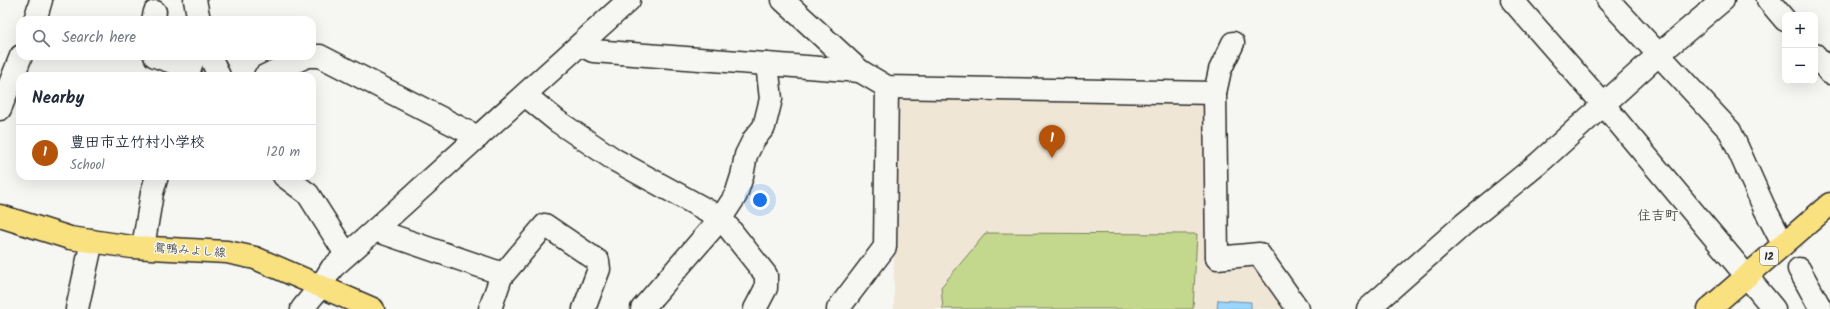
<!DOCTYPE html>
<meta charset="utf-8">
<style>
:root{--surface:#fff;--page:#f6f6f7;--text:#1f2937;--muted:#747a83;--line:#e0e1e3;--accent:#b45309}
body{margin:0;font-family:Kalam,"Klee One",sans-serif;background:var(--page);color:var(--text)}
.controls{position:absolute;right:12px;top:12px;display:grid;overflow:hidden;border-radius:8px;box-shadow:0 4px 16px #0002}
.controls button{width:36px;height:36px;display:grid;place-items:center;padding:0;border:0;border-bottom:1px solid var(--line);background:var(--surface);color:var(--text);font:20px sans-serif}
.you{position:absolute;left:760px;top:200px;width:14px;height:14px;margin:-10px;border:3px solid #fff;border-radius:50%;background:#1a73e8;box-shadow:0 0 0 6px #1a73e833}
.badge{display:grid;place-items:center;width:26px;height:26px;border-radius:50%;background:var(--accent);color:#fff;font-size:13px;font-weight:700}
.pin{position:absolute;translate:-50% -33px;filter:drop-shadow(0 1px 2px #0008)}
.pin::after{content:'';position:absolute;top:21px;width:14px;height:12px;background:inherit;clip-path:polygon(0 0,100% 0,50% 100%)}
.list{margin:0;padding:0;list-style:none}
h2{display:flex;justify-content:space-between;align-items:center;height:52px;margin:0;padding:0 16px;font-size:17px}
h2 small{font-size:13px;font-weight:400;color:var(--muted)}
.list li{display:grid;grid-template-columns:26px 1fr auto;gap:12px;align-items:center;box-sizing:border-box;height:56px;padding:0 16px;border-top:1px solid var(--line)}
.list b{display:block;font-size:15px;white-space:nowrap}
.list p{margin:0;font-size:13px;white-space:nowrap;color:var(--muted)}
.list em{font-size:13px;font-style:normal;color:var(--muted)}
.icon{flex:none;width:22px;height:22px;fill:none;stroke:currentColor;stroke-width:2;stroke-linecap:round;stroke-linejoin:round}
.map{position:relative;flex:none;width:1830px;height:309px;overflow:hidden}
.search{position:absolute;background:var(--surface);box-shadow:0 4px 16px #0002;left:16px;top:16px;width:300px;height:44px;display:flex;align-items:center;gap:10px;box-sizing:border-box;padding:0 14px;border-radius:12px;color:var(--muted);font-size:15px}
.panel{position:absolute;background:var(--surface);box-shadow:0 4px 16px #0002;left:16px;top:72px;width:300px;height:108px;border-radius:12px}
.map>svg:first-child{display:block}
</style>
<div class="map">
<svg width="1830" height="309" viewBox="0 0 1830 309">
<rect width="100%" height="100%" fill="#f6f6f2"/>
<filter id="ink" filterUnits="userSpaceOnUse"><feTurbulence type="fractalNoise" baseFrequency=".025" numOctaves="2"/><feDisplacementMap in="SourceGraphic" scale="8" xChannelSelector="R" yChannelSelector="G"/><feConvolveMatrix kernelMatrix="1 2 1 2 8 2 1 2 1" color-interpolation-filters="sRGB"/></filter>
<g filter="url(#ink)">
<path fill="#f0e6d6" d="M893,93l315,7 2,164 42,-4 40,49h-398z"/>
<path fill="#c4d88d" stroke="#78825c" d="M986,233l211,1 -4,75h-250l-2,-22z"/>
<path fill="#9ad5fb" stroke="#6e91a8" d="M1218,300l33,2v7h-34z"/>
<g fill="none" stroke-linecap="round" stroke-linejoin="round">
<defs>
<g id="minor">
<path d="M195,0l4,20"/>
<path d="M783,0l77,71 27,16 328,6"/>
<path d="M1512,0l91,104 171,205"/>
<path d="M1608,0l122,131 34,76 19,37"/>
<path d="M1768,0l17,20"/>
<path d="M35,20l6,-20"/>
<path d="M153,20l2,-8"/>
<path d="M1233,43l-13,27 -5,23 2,165 42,-4 39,55"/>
<path d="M581,45l12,6 267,20"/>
<path d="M1815,55l15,18"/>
<path d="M155,56l35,12 4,-12"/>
<path d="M210,56l9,20"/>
<path d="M312,56h8l158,81"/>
<path d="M265,76l42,-20"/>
<path d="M525,95l32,26 58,39 106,58 45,57v13l-11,21"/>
<path d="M0,109l21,-53"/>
<path d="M284,176l24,18 38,60"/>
<path d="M375,230l128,44"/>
<path d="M143,247l9,-54 5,-17"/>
<path d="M1799,269l22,40"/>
<path d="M77,309l15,-68"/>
<path d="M302,309l18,-22 12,-19 43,-38 254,-230"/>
<path d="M490,309l11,-32 44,-52 53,36 1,8 -15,40"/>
<path d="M642,309l79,-91 15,-23 6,-19 4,-21 8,-16 10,-12 7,-28 -4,-35"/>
<path d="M838,309l47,-62 2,-160"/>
<path d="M1368,309l96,-85 75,-61 119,-108 65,-55"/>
</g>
<g id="major">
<path d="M0,216l70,22 62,9 95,5 28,6 118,51"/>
<path d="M1709,309l121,-105"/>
</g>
</defs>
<use href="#minor" stroke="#2b2b2b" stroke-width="25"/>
<use href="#major" stroke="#2b2b2b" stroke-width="25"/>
<use href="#minor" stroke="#f6f6f2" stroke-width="22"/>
<use href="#major" stroke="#fae180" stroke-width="22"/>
</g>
</g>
<g text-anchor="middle" stroke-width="3" stroke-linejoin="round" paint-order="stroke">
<rect fill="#f6f6f2" stroke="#686867" stroke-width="1" x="1760" y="247" width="18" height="18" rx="3"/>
<g font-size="11" font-weight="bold" fill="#2b2b2b">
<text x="1769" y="260">12</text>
</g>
<g font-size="12" fill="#2b2b2b" stroke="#f6f6f2">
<text transform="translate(190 250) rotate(4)" y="4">鴛鴨みよし線</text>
</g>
<g font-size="14" fill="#2b2b2b" stroke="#f6f6f2">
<text x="1658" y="220">住吉町</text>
</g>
</g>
</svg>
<div class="controls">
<button>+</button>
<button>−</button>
</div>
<div class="you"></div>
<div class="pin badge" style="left:1052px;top:158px">1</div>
<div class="search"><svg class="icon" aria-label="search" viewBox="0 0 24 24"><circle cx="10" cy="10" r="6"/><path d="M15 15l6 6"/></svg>Search here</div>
<section class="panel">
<h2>Nearby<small></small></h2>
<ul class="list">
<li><span class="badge">1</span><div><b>豊田市立竹村小学校</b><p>School</p></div><em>120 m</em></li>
</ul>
</section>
</div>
